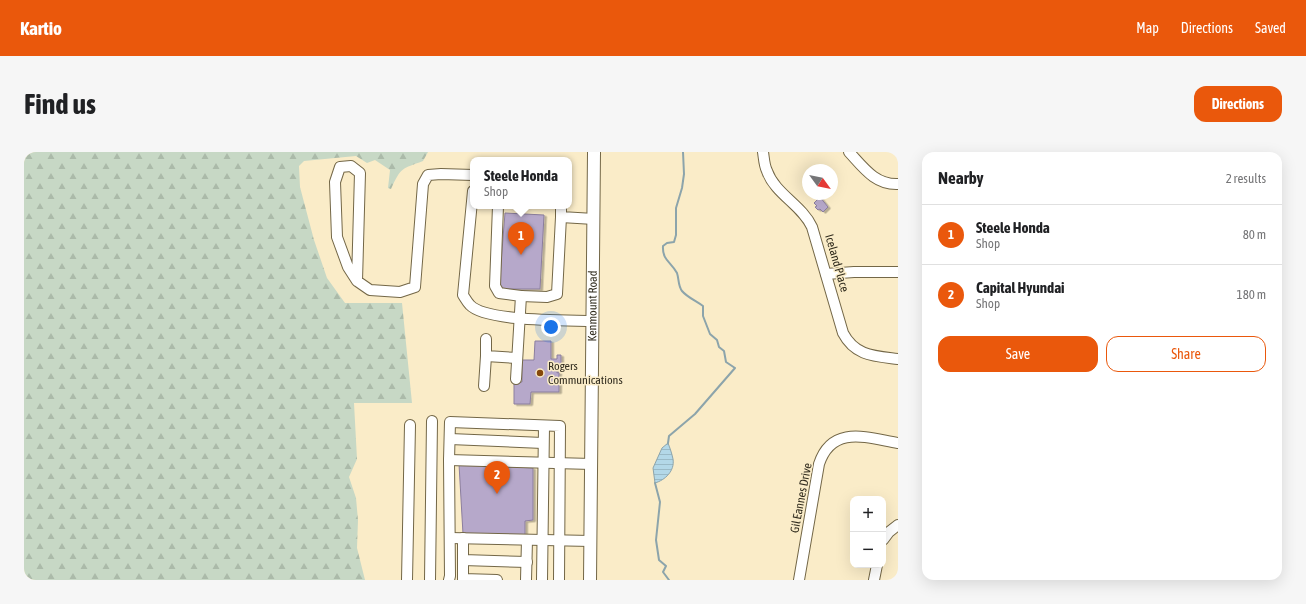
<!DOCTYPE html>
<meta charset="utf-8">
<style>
:root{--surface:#fff;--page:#f6f6f6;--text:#202124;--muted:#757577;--line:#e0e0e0;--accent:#ea580c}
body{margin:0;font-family:"Asap Condensed",sans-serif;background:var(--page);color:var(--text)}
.controls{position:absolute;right:12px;bottom:12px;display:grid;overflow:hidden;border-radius:8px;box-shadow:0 4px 16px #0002}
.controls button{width:36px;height:36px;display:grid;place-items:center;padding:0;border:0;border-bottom:1px solid var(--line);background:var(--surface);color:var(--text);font:20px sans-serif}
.compass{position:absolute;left:778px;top:12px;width:36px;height:36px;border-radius:50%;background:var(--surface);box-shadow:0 4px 16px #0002;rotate:123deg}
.you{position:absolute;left:527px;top:175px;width:14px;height:14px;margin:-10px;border:3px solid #fff;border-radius:50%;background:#1a73e8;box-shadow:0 0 0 6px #1a73e833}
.badge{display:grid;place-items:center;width:26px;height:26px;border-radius:50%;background:var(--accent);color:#fff;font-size:13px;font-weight:700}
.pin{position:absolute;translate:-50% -33px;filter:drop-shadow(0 1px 2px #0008)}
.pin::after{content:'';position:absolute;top:21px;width:14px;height:12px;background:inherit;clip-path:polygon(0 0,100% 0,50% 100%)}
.popup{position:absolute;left:446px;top:5px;width:102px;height:52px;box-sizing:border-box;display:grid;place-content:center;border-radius:8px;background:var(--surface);filter:drop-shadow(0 1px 3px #0005);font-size:13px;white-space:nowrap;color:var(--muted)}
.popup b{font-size:15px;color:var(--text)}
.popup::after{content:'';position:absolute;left:50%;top:100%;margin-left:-8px;border:8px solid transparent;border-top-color:var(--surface)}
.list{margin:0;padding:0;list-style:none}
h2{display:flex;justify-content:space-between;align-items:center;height:52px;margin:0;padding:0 16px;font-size:17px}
h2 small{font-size:13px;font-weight:400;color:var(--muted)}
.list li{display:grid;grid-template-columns:26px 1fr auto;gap:12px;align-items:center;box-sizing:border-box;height:60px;padding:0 16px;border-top:1px solid var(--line)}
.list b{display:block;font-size:15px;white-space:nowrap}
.list p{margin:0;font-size:13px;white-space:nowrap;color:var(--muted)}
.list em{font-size:13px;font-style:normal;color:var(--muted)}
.actions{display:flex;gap:8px;padding:12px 16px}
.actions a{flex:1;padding:9px 0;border:1px solid var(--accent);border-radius:12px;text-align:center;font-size:14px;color:var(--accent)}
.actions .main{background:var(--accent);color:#fff}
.map{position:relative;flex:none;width:874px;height:428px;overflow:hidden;border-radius:12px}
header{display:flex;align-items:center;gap:24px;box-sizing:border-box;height:56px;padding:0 20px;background:var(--accent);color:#fff}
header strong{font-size:19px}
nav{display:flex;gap:22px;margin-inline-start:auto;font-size:14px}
.intro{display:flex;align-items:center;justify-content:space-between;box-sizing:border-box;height:96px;padding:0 24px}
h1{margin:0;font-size:28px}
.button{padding:10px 18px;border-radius:12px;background:var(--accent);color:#fff;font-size:14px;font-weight:700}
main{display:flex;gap:24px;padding:0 24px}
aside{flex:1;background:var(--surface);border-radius:12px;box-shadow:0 4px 16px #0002}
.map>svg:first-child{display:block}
</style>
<header>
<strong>Kartio</strong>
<nav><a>Map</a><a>Directions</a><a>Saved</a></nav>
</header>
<div class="intro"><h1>Find us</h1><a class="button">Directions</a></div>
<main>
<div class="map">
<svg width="874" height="428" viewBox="0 0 874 428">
<defs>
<pattern id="forest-firs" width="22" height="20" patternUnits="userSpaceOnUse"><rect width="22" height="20" fill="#c7d8c5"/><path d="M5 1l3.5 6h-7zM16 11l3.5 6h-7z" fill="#abbaa9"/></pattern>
<pattern id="water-rules" width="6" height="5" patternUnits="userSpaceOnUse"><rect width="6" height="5" fill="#b3d8e8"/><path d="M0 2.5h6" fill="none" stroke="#9abac7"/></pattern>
<filter id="shadow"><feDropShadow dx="2.5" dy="1.5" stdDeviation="0" flood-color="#0004"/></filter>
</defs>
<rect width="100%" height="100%" fill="#faecc8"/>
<path fill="url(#forest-firs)" d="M0,0h404l-5,9c-21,8 -22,6 -32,28l-3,-1 2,-18 -15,-10 -8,3 -11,-7 -52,5 -5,5 1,21 14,53 13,38 18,25h57l10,100h-58l3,56 -8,18 7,21 2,22 -1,28 8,32h-341z"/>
<path fill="url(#water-rules)" stroke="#8ca4ab" d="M644,291c2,5 4,11 5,16 2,12 -8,21 -18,24l-2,-15 9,-20z"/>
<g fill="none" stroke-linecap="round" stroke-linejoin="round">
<g stroke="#8ca4ab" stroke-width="2">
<path d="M644,291l1,-7 26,-22 40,-46 -9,-6 -2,-11 -5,-4 -2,-7 -7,-6 -7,-18v-10c-7,-5 -16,-9 -21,-15 -4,-5 -3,-12 -5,-18 -6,-11 -15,-13 -14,-27l4,-3 7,-1 2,-7v-27l6,-20 2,-14 -1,-22"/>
<path d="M631,331l5,19 -4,38 3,20 7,6 -3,6 6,8"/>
</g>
</g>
<g fill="#b6a8ca" stroke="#8b7e9e" filter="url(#shadow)">
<path d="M796,45l8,10 -5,5 -3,-3 -2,1 -3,-3 2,-1 -3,-3z"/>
<path d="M481,61l39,2 -4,74h-41z"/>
<path d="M511,189h16v18h6v-4h4v12h-4v6l2,-1v20h-28l-1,12h-16v-22h8v-22h12z"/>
<path d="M435,312l74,4v52l-8,1v15l-62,-2z"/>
</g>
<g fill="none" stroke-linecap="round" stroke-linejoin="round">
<defs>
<g id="minor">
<path d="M739,0c1,6 1,13 4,19 8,23 35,34 45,56l31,106c12,23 31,23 55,26"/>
<path d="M825,0c14,15 26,33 49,32"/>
<path d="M449,39l-10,104c2,3 4,7 7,10 16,17 98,15 123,16"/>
<path d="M474,54l-3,80 4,7 22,3 -5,83"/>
<path d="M537,54v11l33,2"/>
<path d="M802,122l28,-2h44"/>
<path d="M333,129l-9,-14 -11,-30 -2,-55 5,-15 11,-1 9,7 -3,108 13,9 30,2 15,-5 8,-103 5,-9 13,-1 32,1"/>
<path d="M497,144l26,1 10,-3 4,-77"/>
<path d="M462,187v17l31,2"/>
<path d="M460,234l2,-30"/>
<path d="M426,287l93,4"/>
<path d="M425,308l143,4"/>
<path d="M426,386l141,3"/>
<path d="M439,386v22l64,2"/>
<path d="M859,388l6,-8 9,-7"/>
<path d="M439,408v19l34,1"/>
<path d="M383,428l3,-155"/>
<path d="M406,428l2,-159"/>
<path d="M425,428l1,-4 -1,-116 1,-38 110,4 -1,154"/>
<path d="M502,428l1,-40"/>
<path d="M518,428l2,-154"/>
<path d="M775,428l20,-116c13,-40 49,-26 79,-21"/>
<path d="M850,428l3,-15"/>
</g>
<g id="major">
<path id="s1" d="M566,428l4,-428"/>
</g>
</defs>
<use href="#minor" stroke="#736747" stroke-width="12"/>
<use href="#major" stroke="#736747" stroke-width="14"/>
<use href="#minor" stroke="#fff" stroke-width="10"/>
<use href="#major" stroke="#fff" stroke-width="12"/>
</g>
<circle fill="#86480a" stroke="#faecc8" stroke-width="1.5" cx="516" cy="221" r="4"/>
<g text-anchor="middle" stroke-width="3" stroke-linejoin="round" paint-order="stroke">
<g font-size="12" fill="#312c1e" stroke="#faecc8">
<text transform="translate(813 111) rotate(74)" y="4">Iceland Place</text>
<text dy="4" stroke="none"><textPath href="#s1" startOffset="274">Kenmount Road</textPath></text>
<text transform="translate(777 346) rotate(-79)" y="4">Gil Eannes Drive</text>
</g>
<g font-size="12" fill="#312c1e" stroke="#faecc8" text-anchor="start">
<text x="524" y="218">Rogers<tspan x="524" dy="14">Communications</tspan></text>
</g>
</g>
</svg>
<div class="controls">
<button>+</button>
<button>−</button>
</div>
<svg class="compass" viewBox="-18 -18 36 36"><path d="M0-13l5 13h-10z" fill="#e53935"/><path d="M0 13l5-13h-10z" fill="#757577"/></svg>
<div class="you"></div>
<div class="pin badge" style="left:497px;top:103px">1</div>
<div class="popup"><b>Steele Honda</b>Shop</div>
<div class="pin badge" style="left:473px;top:342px">2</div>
</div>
<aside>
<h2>Nearby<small>2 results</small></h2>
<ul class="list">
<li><span class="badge">1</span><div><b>Steele Honda</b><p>Shop</p></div><em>80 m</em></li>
<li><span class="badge">2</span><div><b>Capital Hyundai</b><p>Shop</p></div><em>180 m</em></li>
</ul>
<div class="actions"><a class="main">Save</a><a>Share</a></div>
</aside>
</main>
